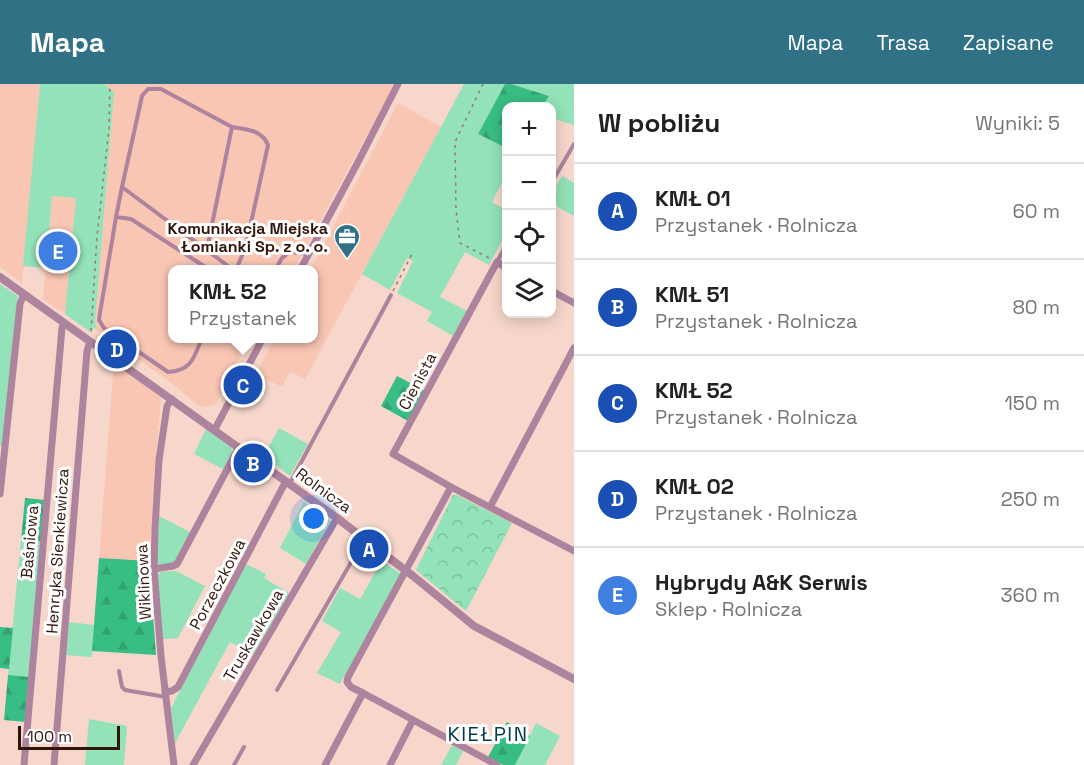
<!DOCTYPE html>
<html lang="pl">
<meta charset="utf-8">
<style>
:root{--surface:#fff;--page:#f6f6f6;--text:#202124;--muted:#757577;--line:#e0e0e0;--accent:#317185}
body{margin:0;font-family:"Space Grotesk",sans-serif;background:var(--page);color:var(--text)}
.controls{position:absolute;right:18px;top:18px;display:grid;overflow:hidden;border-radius:12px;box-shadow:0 3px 15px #0003}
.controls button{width:54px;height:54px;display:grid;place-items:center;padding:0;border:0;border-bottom:2px solid var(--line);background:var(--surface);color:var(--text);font:30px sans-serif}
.scale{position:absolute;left:18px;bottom:15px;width:102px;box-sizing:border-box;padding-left:6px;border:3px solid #31150b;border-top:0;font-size:16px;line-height:21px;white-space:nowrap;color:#31150b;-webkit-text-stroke:4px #fff;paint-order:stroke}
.you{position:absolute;left:314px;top:435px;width:21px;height:21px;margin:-15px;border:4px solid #fff;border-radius:50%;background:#1a73e8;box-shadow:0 0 0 9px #1a73e833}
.badge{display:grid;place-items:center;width:39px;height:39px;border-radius:50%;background:var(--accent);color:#fff;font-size:20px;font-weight:700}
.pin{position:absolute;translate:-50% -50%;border:3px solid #fff;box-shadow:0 2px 6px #0006}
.popup{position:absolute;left:168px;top:181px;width:150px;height:78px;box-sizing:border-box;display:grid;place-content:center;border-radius:12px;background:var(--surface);filter:drop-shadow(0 2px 4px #0005);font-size:20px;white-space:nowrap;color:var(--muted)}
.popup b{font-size:22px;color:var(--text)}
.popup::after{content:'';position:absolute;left:50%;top:100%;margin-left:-12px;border:12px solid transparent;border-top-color:var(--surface)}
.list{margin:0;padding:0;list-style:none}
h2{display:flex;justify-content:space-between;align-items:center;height:78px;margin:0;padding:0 24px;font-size:26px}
h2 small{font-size:20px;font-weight:400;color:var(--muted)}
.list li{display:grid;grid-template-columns:39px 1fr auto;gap:18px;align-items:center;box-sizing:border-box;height:96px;padding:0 24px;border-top:2px solid var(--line)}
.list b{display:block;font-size:22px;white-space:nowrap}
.list p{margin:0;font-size:20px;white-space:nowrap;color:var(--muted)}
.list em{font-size:20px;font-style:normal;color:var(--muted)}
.icon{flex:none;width:33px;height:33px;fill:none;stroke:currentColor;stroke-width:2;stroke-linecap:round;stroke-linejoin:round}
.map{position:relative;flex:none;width:574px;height:681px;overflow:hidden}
header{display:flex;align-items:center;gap:36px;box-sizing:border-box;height:84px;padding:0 30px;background:var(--accent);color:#fff}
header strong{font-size:28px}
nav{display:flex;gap:33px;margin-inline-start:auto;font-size:21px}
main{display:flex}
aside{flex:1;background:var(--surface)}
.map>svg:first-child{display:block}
</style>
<header>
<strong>Mapa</strong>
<nav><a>Mapa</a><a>Trasa</a><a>Zapisane</a></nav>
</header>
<main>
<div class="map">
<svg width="574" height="681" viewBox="0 0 574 681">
<defs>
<pattern id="forest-firs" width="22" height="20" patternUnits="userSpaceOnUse" patternTransform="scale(1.5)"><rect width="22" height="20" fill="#38be85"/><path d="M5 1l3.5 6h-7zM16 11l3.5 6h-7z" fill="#32a272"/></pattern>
<pattern id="park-crowns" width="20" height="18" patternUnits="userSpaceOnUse" patternTransform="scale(1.5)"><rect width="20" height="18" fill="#93e2b9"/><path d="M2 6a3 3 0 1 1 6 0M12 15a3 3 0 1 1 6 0" fill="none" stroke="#7fc19e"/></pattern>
</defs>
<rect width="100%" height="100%" fill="#f7d7cb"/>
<g fill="#f9c6b3">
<path d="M0,0h40l-18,199 -22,-16z"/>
<path d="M104,0h291l-101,185 -122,1v68l74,1 -7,14 1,4 -24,47 -11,3 -7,-2 -29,-24 -72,-51 -2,-8 19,-230z"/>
<path d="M398,19l43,24 -136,252 -15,-8 -7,14 -3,1 -24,-12 18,-35 40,-1v-68l-3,-1z"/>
<path d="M52,112l24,2 -11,116 -22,-15z"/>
<path d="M114,277l47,37 -8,96 -4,67 -50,-3z"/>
</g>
<g fill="#93e2b9">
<path d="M40,0h64l10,8 -19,230 2,8 -4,-3 -1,6 -27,-19 11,-116 -24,-2 -6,72 -23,-2z"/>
<path d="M464,0h41l-27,50 28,14v27l-14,27 14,8v23l-17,32 -24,-13 -25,45 27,14 -14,25 -26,-15 5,-9 -35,-19 16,-32 -6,-3 -17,32 -28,-16z"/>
<path d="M511,0h63v41l-22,-7v-12h-9l6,-10z"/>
<path d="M562,92l12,7v33l-22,-12v-11z"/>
<path d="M0,200l18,12 -16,150h-2z"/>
<path d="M279,344l29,16 -18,32 -26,-20z"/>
<path d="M206,345l25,18 1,5 -9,17 -29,-15z"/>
<path d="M304,418l26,19 -24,43 -26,-16z"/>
<path d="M159,432l31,16 -17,32 -13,1 -4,-1z"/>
<path d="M21,456l20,1 -11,136 -22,-2z"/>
<path d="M382,477l19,13 -61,110 -23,-11 24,-41 -19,-11 18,-33 20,11z"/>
<path d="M246,480l20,10 -2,4 25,15 -36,62 -23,-13 -55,101 -4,-35z"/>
<path d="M176,487l29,15 -27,52 -16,1 -5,-63 3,-4z"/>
<path d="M69,538l25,3 -2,32 -26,-2z"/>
<path d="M89,635l38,7 -3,39h-39z"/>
<path d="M536,639l24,13 -15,29h-30z"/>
<path d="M452,661l11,6 -7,14h-15z"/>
</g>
<g fill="url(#forest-firs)">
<path d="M505,0h6l38,12 -6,10h-37v42l-28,-14z"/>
<path d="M397,292l27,14 -16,31 -27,-15z"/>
<path d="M25,414l20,2 -4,41 -20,-1z"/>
<path d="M99,474l50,3 7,94 -64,-4z"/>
<path d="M0,543l13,1 -4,41 -9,-1z"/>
<path d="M8,591l22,2 -4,45 -22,-2z"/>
<path d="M507,638l23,14 -15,29h-12l-15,-8z"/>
</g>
<path fill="url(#park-crowns)" d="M453,411h4l55,28 -46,88 -50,-41z"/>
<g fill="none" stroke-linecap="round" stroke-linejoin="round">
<g stroke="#97796e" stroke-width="1.5" stroke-dasharray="3 4.5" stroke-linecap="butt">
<path d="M483,0l-28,58 1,68 4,33 31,16"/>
<path d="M393,207l20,-39"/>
<path d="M91,247l6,-95 12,-107 1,-45"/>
</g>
<g stroke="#ae839e" stroke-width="4">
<path d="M232,43c14,2 30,3 36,18l-22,101 -10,24"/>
<path d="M552,98l22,-38"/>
<path d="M122,103l-6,30 15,2 79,51"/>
<path d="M116,133l-16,96 -1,7 5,8 64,44c24,-1 26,-15 34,-34"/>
<path d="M207,165l25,-122 -71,-38h-13l-6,7 -20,91 106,79 2,4"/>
<path d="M497,178l9,-17"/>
<path d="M275,186l7,-12 8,-6 18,2"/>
<path d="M290,399l101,-188"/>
<path d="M119,587l3,16 3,3 41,7"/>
<path d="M277,606l87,-150"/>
<path d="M234,681l10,-18"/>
</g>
<g stroke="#ae839e" stroke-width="7">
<path d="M506,184l-9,-6 -104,192 58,33 123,64"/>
<path d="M300,186l57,-106 41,-80"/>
<path d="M552,207l22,12"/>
<path d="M172,315l-5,7 -8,54 -4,68 -1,41 7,87 13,109"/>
<path d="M215,345l48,-91"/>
<path d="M451,403l-103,190 -1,5 4,5 12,6 134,72"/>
<path d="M0,410l20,-190 4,-10"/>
<path d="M490,423l84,-159"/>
<path d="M154,485l19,-3 4,-2 62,-117"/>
<path d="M165,608l7,-1 6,-4 108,-206"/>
<path d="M24,681l38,-437 2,-5"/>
<path d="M54,681l33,-414 3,-10"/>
<path d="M193,681l144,-247"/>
<path d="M325,681l38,-72"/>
<path d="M390,681l23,-45"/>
</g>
<path stroke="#ae839e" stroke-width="8" d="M0,193l337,241 76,58 61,50 100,53"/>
</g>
<defs>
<symbol id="office-pin" viewBox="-11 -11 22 30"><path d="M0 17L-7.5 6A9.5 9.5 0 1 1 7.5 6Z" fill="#317185" stroke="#fff"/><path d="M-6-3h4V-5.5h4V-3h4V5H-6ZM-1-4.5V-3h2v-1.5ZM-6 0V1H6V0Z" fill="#fff"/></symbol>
</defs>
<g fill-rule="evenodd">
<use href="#office-pin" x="332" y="138" width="30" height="40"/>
</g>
<g text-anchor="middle" stroke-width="6" stroke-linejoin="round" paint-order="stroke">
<g font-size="16" font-weight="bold" fill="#31150b" stroke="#fff" text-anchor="end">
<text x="328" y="150">Komunikacja Miejska<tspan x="328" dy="18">Łomianki Sp. z o. o.</tspan></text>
</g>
<g font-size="16" fill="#31150b" stroke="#fff">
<text transform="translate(417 297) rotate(-62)" y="6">Cienista</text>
<text transform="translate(324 406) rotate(36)" y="6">Rolnicza</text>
<text transform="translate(29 458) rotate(-85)" y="6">Baśniowa</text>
<text transform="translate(57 467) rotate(-86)" y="6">Henryka Sienkiewicza</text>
<text transform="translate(143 498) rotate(-93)" y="6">Wiklinowa</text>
<text transform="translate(217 500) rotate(-62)" y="6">Porzeczkowa</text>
<text transform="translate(253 551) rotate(-60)" y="6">Truskawkowa</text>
</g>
<g font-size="20" letter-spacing="1.5" fill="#003c4a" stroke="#fff">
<text x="488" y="657">KIEŁPIN</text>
</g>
</g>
</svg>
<div class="controls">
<button>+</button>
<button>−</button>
<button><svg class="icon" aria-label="locate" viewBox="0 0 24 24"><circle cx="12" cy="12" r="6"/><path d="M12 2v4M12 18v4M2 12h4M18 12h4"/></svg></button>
<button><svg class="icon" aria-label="layers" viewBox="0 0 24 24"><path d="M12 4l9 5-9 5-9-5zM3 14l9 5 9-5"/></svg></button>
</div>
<div class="scale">100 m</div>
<div class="you"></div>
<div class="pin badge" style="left:369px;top:465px;background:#1a4fb4">A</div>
<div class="pin badge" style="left:253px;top:379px;background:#1a4fb4">B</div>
<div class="pin badge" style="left:243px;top:301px;background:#1a4fb4">C</div>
<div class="popup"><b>KMŁ 52</b>Przystanek</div>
<div class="pin badge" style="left:117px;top:265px;background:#1a4fb4">D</div>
<div class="pin badge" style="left:58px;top:167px;background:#3f7fe0">E</div>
</div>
<aside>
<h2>W pobliżu<small>Wyniki: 5</small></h2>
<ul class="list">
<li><span class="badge" style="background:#1a4fb4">A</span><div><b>KMŁ 01</b><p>Przystanek · Rolnicza</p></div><em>60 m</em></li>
<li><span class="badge" style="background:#1a4fb4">B</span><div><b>KMŁ 51</b><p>Przystanek · Rolnicza</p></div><em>80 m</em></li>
<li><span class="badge" style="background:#1a4fb4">C</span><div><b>KMŁ 52</b><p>Przystanek · Rolnicza</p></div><em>150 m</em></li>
<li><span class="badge" style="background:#1a4fb4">D</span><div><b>KMŁ 02</b><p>Przystanek · Rolnicza</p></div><em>250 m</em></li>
<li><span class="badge" style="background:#3f7fe0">E</span><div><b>Hybrydy A&amp;K Serwis</b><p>Sklep · Rolnicza</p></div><em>360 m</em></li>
</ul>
</aside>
</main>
